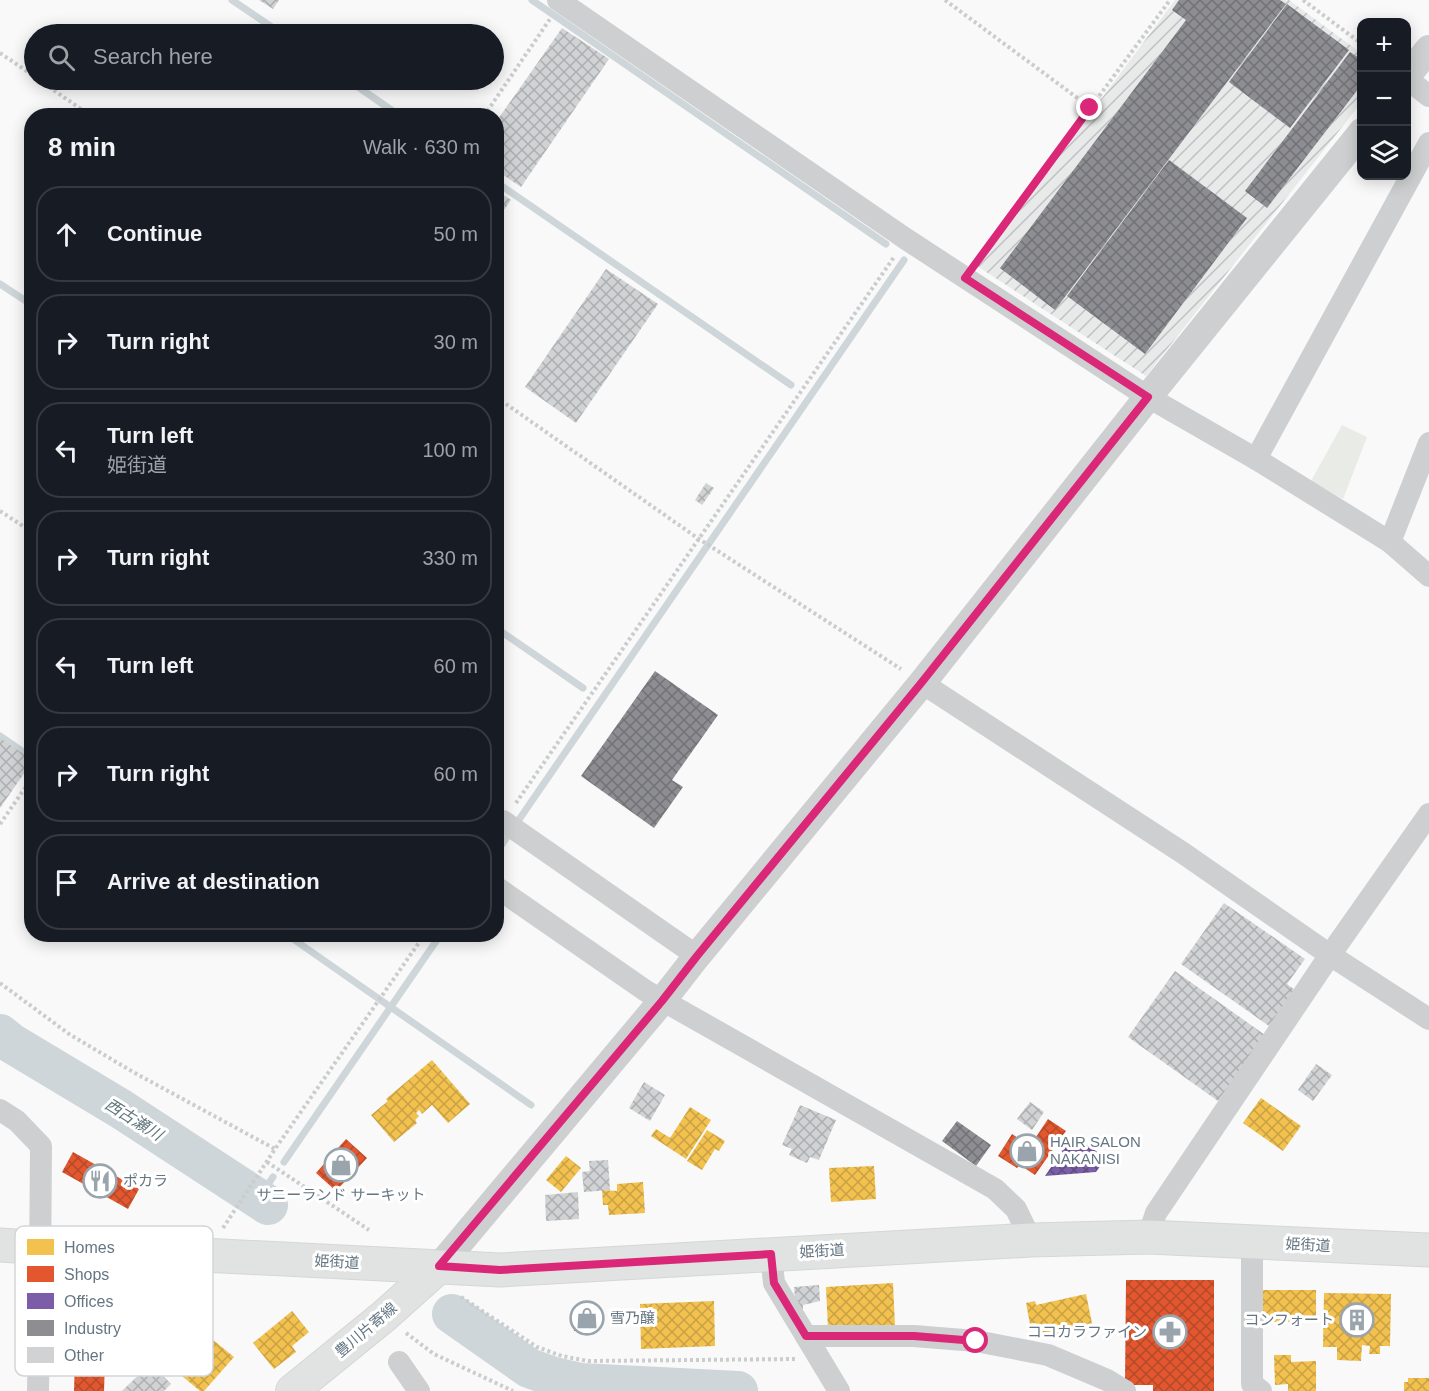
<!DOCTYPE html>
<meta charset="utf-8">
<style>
:root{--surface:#171b24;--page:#242831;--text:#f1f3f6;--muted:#9ea1a6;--line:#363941}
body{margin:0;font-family:Arial,"Noto Sans JP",sans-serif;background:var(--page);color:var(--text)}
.controls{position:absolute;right:18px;top:18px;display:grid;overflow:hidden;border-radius:12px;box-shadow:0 3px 15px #0003}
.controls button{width:54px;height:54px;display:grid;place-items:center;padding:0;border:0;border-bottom:2px solid var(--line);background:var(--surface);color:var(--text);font:30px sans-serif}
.stop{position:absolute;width:18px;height:18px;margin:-14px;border:4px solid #db2777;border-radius:50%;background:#fff}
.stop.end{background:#db2777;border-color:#fff;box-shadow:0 2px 6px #0008}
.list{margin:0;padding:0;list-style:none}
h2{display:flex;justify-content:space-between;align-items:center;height:78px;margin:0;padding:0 24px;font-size:26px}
h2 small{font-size:20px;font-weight:400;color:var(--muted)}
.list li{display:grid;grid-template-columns:39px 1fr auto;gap:18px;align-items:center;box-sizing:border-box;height:96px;margin:0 12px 12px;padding:0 12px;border:2px solid var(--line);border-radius:24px}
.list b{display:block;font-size:22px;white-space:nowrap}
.list p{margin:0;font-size:20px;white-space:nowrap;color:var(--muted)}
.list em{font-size:20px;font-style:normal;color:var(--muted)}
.icon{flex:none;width:33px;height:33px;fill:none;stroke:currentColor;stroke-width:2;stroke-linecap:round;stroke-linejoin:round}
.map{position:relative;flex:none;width:1429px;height:1391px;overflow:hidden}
.search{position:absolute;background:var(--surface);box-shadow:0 3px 15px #0003;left:24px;top:24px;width:480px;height:66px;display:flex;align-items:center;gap:15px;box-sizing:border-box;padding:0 21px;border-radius:33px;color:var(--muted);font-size:22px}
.panel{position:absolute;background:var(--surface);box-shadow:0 3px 15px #0003;left:24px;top:108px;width:480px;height:834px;border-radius:24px}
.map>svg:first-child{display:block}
</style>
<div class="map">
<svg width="1429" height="1391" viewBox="0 0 1429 1391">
<defs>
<pattern id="industrial-furrows" width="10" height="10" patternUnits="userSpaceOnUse" patternTransform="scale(1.5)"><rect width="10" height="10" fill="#e8e9e9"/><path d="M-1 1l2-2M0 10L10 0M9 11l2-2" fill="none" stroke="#c0c1c2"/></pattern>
<pattern id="homes-cross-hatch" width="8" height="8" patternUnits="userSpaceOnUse" patternTransform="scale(1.5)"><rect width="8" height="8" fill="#f2c14e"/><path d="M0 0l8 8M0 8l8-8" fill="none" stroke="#c8a146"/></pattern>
<pattern id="shops-cross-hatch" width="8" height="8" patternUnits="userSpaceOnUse" patternTransform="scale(1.5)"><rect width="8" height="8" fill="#e4572e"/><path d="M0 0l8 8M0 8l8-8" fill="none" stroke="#b24a2c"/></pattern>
<pattern id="offices-cross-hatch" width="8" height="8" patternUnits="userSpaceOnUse" patternTransform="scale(1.5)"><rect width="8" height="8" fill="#7b5ea7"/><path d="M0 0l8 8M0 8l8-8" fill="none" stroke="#5f4c81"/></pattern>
<pattern id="industry-cross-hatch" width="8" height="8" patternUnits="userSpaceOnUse" patternTransform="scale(1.5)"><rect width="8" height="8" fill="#8d8d92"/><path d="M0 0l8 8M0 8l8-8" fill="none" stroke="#717277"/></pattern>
<pattern id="building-cross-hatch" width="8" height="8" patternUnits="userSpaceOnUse" patternTransform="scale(1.5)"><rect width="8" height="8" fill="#d0d2d3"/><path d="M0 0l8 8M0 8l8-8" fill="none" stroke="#acafb1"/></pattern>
</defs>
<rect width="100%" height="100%" fill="#f9f9f9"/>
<path fill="url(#industrial-furrows)" d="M1175,0h114l72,53v50l-215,273 -169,-110z"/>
<path fill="#e8ebe6" d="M1342,425l25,12 -24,62 -32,-18z"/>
<g fill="url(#homes-cross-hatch)">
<path d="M432,1060l38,44 -22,19 -16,-18 -10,9 -3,-4 -3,3 3,3 -4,4 2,3 -23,19 -23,-27 17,-14 -2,-2z"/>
<path d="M1261,1098l40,28 -18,25 -40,-28z"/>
<path d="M690,1107l21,13 -25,39 -35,-23 5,-7 14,9z"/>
<path d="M707,1130l18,11 -6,10 -4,-2 -13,21 -15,-9z"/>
<path d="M566,1156l15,12 -20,24 -15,-12z"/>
<path d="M874,1166l2,33 -45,3 -2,-34z"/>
<path d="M643,1182l2,31 -36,2 -1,-10h-5l-1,-15 15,1v-7z"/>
<path d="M893,1283l2,43 -67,3 -2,-42z"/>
<path d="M1259,1290h57v32h-56z"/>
<path d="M1324,1293l67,1 -1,52h-10v8h-11l1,-8 -8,-1 -1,16 -24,-1v-13h-14z"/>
<path d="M1086,1294l7,34 -54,11 -3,-16 -6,1 -4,-21 9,-2 1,4z"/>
<path d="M714,1301l1,45 -74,3 -1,-45z"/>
<path d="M292,1311l17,21 -17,14 4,6 -22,17 -21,-26z"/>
<path d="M207,1335l27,22 -30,34h-4l-24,-20z"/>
<path d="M1274,1355h17v7l25,-1v30h-28v-7l-13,1z"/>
<path d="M1408,1378h21v13h-25v-9h4z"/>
</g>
<g fill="url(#shops-cross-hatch)">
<path d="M1048,1119l18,12 -31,44 -15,-10 -3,3 -19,-12 14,-22 18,12z"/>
<path d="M346,1139l21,19 -31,33 -20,-18z"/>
<path d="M73,1152l66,37 -11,20 -66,-37z"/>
<path d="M1126,1280h88v111h-61v-6h-28z"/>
<path d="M77,1298l30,1 -3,92h-30z"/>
<path d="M599,1306l2,23 -27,2 -1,-23z"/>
</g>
<path fill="url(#offices-cross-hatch)" d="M1073,1135l33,23 -10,14 -51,4z"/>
<g fill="url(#industry-cross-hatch)">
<path d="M1179,0h101l6,4 -231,306 -55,-42 186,-248 -14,-10z"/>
<path d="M1287,4l62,46 -59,78 -61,-46z"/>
<path d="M1350,52l12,8v24l-95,124 -22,-17z"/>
<path d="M1169,160l78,58 -102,136 -78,-58z"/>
<path d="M655,671l63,44 -46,65 11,7 -29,41 -73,-52z"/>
<path d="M957,1121l34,24 -15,21 -34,-25z"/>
</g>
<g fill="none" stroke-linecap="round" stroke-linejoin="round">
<g stroke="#ced6d9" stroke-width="7">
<path d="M232,0l50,34"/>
<path d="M532,0l354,244"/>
<path d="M348,80l52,36"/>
<path d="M496,182l295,203"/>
<path d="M0,284l32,21"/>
<path d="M496,628l87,60"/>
<path d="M0,736l32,22"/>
<path d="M496,853l408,-593"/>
<path d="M286,934l245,171"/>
<path d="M284,1162l157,-228"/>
<path d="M259,1198l14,-21"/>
</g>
<g stroke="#ced6d9" stroke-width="40">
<path d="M0,1034l11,9 110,66 147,96"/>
<path d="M452,1314l77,54 25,9 27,6 157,8"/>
</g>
</g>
<g fill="url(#building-cross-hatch)">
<path d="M259,0h20l-6,9z"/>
<path d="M562,28l47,31 -88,128 -25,-17v-48z"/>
<path d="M496,190l15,10 -15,21z"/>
<path d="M606,269l52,35 -82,119 -51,-36z"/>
<path d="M706,483l8,5 -12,17 -7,-5z"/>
<path d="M0,738l32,22v2l-32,46z"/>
<path d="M1224,903l81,56 -18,25 8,6 -26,36 -88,-62z"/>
<path d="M1175,971l90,64 -47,66 -90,-64z"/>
<path d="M1316,1064l16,11 -19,26 -15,-11z"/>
<path d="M644,1082l21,13 -15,26 -21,-13z"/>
<path d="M1030,1102l14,10 -12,18 -15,-11z"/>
<path d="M800,1105l36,15 -17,40 -9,-3 -3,6 -18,-8 3,-6 -10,-4z"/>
<path d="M608,1160l2,30 -26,2 -2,-20 8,-1 -1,-10z"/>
<path d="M578,1192l1,27 -33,2 -1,-26z"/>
<path d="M819,1285l1,16 -17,4v4h-7l-2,-22z"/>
<path d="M151,1363l20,21 -7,7h-42z"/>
</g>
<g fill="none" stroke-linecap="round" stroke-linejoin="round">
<defs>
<path id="secondary" d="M292,1391l91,-74 56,-50"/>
<path id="primary" d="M0,1245l138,9 65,1 297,15 531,-30 117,-3 281,13"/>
</defs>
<use href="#secondary" stroke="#d5d6d7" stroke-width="34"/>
<use href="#primary" stroke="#d5d6d7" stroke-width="35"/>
<g stroke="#cbcccd" stroke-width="4" stroke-dasharray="3 3" stroke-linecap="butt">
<path d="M945,0l146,108"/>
<path d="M1303,0l59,44"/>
<path d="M0,53l34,23"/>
<path d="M39,80l52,36"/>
<path d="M484,116l66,-97"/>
<path d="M978,260l192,-260"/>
<path d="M496,397l203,142 202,130"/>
<path d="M0,511l32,21"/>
<path d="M516,803l378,-546"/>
<path d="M0,824l32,-46"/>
<path d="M0,983l69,51 64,38 142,77"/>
<path d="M267,1162l102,68"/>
<path d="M223,1228l52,-79 150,-215"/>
<path d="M461,1297l76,50 25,9 26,5 208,-2"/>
<path d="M406,1333l28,21 79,37"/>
</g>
<g stroke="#cecfd0" stroke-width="22">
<path d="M558,0l348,239 242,158 108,62 134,83 39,34"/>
<path d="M1406,78l23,18"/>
<path d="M1256,459l173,-316"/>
<path d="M1390,542l39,-99"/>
<path d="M922,683l261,170 147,102 99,64"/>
<path d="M503,821l194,135"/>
<path d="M496,887l150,104 349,198 21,20 15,31"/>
<path d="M0,1110l17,11 24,25 -1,130 -2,115"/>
<path d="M1148,1237l8,-24 174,-258 99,-141"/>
<path d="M1252,1242v142l9,7"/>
<path d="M771,1254l3,29 65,108"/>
<path d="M806,1336h108l62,5 72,14 59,25 18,11"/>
<path d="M399,1362l20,29"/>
</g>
<g stroke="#cecfd0" stroke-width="28">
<path d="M1406,77l23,-28"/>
<path d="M439,1267l223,-266 35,-45 225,-273 226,-286 214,-265"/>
</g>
<use href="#secondary" stroke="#e1e2e2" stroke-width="32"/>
<use href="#primary" stroke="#e1e2e2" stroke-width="33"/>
</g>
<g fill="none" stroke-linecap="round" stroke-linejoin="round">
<path stroke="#db2777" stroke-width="8" d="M976,1341l-62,-5h-108l-32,-53 -3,-29 -271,16 -61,-4 223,-265 35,-45 225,-274 226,-285 -183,-119 125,-170"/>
</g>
<defs>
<symbol id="shop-ring" viewBox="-11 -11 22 22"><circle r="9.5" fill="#fff" stroke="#99a4ac" stroke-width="1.5"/><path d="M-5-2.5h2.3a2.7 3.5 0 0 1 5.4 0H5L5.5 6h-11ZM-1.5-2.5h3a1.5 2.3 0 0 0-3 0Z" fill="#99a4ac"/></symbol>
<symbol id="restaurant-ring" viewBox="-11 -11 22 22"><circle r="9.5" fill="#fff" stroke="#99a4ac" stroke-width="1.5"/><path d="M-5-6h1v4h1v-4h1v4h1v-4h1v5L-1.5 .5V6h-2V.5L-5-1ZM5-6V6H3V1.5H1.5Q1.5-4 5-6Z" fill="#99a4ac"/></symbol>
<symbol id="building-ring" viewBox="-11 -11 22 22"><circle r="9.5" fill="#fff" stroke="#99a4ac" stroke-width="1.5"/><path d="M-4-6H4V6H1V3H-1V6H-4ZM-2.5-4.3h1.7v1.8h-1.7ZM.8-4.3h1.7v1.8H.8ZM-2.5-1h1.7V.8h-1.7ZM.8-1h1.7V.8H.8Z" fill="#99a4ac"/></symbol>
<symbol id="pharmacy-ring" viewBox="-11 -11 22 22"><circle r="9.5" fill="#fff" stroke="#99a4ac" stroke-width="1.5"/><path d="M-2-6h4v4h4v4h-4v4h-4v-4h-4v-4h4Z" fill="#99a4ac"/></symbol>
</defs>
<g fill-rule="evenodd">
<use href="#shop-ring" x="1008" y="1132" width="38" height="38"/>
<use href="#shop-ring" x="322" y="1146" width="38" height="38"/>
<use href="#restaurant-ring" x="81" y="1162" width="38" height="38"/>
<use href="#shop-ring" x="568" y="1299" width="38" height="38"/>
<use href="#building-ring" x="1338" y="1301" width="38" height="38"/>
<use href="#pharmacy-ring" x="1151" y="1313" width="38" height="38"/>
</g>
<g text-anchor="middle" stroke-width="6" stroke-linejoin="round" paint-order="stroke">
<g font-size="15" fill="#657683" stroke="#fff" text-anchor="start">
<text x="1050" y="1147">HAIR SALON<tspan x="1050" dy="17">NAKANISI</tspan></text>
<text x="123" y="1186">ポカラ</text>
<text x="341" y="1200" text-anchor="middle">サニーランド サーキット</text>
<text x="610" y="1323">雪乃醸</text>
<text x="1334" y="1325" text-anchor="end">コンフォート</text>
<text x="1147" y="1337" text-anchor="end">ココカラファイン</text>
</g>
<g font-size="15" fill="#657683" stroke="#fff">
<text transform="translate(1308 1245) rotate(3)" y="5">姫街道</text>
<text transform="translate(822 1251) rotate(-3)" y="5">姫街道</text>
<text transform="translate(337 1262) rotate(3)" y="5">姫街道</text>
<text transform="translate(366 1330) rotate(-40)" y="5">豊川片寄線</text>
</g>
<g font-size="16" font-style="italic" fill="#60757c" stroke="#fff">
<text transform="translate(134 1119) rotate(32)" y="6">西古瀬川</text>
</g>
</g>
<rect x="15" y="1226" width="198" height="150" rx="9" fill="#fff" stroke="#d1d6da" stroke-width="1.5"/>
<rect x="27" y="1239" width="27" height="16" fill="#f2c14e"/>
<rect x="27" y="1266" width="27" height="16" fill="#e4572e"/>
<rect x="27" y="1293" width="27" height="16" fill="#7b5ea7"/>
<rect x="27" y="1320" width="27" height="16" fill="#8d8d92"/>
<rect x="27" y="1347" width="27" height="16" fill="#d0d2d3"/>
<g font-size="16" fill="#657683">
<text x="64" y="1253">Homes</text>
<text x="64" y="1280">Shops</text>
<text x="64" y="1307">Offices</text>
<text x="64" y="1334">Industry</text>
<text x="64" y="1361">Other</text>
</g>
</svg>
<div class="controls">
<button>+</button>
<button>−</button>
<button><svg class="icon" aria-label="layers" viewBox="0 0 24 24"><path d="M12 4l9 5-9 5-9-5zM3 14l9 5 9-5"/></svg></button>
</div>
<div class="stop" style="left:976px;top:1341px"></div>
<div class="stop end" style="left:1090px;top:108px"></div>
<div class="search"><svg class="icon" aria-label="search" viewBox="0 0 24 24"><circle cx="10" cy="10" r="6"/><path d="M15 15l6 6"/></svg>Search here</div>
<section class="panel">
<h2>8 min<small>Walk · 630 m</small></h2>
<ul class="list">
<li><svg class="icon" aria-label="ahead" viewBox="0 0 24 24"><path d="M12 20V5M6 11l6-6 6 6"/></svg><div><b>Continue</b></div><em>50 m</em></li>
<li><svg class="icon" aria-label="right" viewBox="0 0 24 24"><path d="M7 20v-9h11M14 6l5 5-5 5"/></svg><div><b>Turn right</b></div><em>30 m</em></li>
<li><svg class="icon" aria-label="left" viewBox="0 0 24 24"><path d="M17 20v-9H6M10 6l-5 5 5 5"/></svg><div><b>Turn left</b><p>姫街道</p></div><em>100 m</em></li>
<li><svg class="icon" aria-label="right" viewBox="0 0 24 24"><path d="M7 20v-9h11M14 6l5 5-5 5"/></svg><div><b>Turn right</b></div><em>330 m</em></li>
<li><svg class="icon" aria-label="left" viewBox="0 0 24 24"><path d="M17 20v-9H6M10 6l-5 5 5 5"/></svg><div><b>Turn left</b></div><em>60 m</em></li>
<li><svg class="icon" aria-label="right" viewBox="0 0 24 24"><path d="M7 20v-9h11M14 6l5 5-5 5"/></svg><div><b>Turn right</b></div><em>60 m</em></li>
<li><svg class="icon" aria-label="arrive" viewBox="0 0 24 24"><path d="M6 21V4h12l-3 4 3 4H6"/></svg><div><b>Arrive at destination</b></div></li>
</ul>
</section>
</div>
